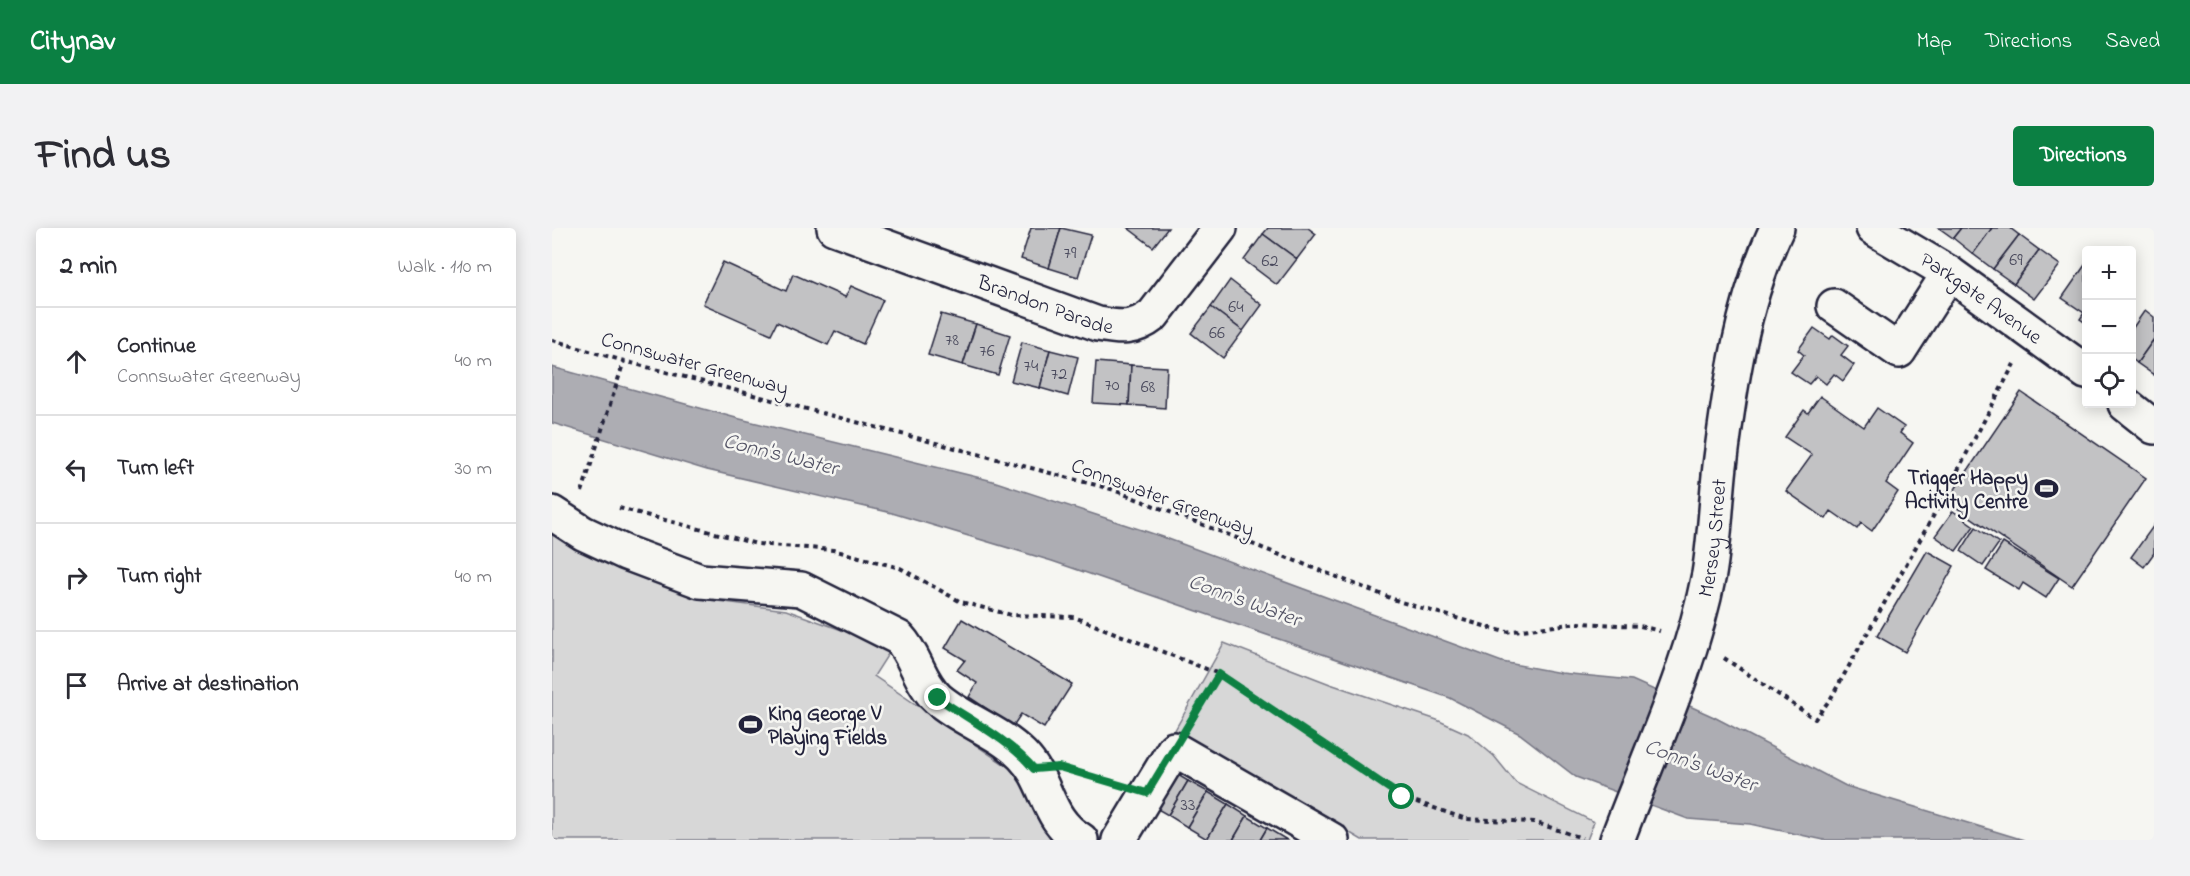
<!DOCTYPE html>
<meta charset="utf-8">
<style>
:root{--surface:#fff;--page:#f2f2f3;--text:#2b2b33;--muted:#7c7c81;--line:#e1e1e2;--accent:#0b8043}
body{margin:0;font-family:"Indie Flower",sans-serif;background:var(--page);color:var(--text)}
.controls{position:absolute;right:18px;top:18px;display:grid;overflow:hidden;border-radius:6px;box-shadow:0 3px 15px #0003}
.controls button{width:54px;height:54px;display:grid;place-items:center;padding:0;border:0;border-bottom:2px solid var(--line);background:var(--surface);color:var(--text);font:30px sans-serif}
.stop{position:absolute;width:18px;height:18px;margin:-14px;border:4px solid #0b8043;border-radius:50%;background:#fff}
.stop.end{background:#0b8043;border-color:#fff;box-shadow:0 2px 6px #0008}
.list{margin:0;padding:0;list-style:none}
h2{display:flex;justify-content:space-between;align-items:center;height:78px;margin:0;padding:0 24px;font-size:26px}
h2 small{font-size:20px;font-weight:400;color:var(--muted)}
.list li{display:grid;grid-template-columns:39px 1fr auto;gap:18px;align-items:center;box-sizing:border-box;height:108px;padding:0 24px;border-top:2px solid var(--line)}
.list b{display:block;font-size:22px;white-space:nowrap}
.list p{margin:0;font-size:20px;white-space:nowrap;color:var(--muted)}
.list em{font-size:20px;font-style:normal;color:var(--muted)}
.icon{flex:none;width:33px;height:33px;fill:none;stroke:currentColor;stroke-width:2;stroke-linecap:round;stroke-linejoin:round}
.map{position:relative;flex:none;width:1602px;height:612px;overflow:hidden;border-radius:6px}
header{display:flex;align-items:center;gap:36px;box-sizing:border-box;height:84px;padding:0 30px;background:var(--accent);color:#fff}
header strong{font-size:28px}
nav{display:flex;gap:33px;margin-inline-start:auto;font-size:21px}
.intro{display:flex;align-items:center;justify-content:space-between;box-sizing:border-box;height:144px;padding:0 36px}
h1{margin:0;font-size:42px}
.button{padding:15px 27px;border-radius:6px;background:var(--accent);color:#fff;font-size:21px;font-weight:700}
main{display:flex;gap:36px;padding:0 36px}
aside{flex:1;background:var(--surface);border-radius:6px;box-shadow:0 3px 15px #0003}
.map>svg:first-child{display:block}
</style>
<header>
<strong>Citynav</strong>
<nav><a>Map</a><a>Directions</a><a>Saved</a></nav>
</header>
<div class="intro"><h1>Find us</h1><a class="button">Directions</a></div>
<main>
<aside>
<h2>2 min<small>Walk · 110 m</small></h2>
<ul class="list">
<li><svg class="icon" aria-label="ahead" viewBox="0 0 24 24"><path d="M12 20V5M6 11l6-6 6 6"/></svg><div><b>Continue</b><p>Connswater Greenway</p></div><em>40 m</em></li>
<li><svg class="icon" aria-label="left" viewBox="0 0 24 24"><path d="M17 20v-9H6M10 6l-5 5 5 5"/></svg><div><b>Turn left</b></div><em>30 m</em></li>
<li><svg class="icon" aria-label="right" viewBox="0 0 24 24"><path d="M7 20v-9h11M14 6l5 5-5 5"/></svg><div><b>Turn right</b></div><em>40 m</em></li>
<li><svg class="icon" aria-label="arrive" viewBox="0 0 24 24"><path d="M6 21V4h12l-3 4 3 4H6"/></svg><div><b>Arrive at destination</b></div></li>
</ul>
</aside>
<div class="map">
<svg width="1602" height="612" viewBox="0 0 1602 612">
<rect width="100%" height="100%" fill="#f6f6f2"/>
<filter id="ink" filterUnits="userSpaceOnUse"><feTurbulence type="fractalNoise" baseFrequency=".0167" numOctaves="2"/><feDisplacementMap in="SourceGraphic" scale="12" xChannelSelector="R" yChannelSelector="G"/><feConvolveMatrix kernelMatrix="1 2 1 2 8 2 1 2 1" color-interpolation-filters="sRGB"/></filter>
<g filter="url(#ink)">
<g fill="#d7d7d7" stroke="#7c7c89" stroke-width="1.5">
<path d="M0,293l32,28 118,50 84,11 106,38 -18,28 146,99 33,65h-501z"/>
<path d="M672,415l106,41 107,36 31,14 26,22 22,27 78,39 -7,18h-225l-187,-110z"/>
</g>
<path fill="#adadb3" stroke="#757583" stroke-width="1.5" d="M0,139l184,51 257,63 170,56 339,125 59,11 71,7 82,37 132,69 178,54h-200l-74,-16 -62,-5 -112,-42 -56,-43 -70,-36 -398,-137 -160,-48 -185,-43 -155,-47z"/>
<g fill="#c2c2c4" stroke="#22223b" stroke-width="1.5">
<path d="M479,0h30l-12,40 -28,-9z"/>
<path d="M509,0l30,7 -13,42 -29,-9z"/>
<path d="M576,0h40l-15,19z"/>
<path d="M716,0h40l8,6 -19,25 -34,-25z"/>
<path d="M1387,0h22l-8,10z"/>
<path d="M1409,0h31l-19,26 -20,-16z"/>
<path d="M1440,0h18l9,7 -26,34 -20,-15z"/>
<path d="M711,6l34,25 -20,26 -33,-25z"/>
<path d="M1467,7l20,15 -25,34 -21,-15z"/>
<path d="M1487,22l21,15 -26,34 -20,-15z"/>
<path d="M171,34l63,29 7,-17 52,23 6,-11 32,14 -20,44 -28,-13 -7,14 -51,-23 -6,12 -68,-30z"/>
<path d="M1533,37l1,1v57l-6,-4 4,-6 -22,-15z"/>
<path d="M678,52l32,25 -19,26 -32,-24z"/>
<path d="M659,79l32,24 -20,27 -32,-25z"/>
<path d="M1593,82l9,7v22l-17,24 -5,-4v-30z"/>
<path d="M389,86l35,10 -13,41 -35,-10z"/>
<path d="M424,96l34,11 -12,40 -35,-10z"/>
<path d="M1262,100l16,11 3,-4 15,11 -7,9 13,10 -11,16 -9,-7 -8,10 -10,-8 -7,8 -18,-12 13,-17 -6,-5z"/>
<path d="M1602,111v36l-17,-12z"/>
<path d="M470,114l28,8 -10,38 -29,-7z"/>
<path d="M498,122l28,7 -10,39 -28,-8z"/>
<path d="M544,134l35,3 -2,40 -36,-2z"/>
<path d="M579,137l36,2 -2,41 -36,-3z"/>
<path d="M1469,164l125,86 -74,108 -125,-85z"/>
<path d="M1268,168l44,31 13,-19 27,19 -4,6 13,10 -27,40 12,9 -26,39 -11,-8 -4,6 -26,-18 -5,8 -40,-28 26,-36 -27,-18 19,-27 4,3z"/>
<path d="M1401,283l21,15 -18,25 -21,-15z"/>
<path d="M1602,297v28l-10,14 -13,-10z"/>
<path d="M1424,299l23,16 -16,23 -22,-15z"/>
<path d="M1451,315l56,35 -13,20 -23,-15 -4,7 -33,-20z"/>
<path d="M1375,323l27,15 -49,86 -28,-16z"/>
<path d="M410,391l110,65 -28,44 -23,-14 -8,12 -44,-29 8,-14 -20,-13 8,-10 -20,-12z"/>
<path d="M616,541l20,12 -20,34 -21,-12z"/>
<path d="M636,553l20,11 -21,35 -19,-12z"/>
<path d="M656,564l20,12 -21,35 -20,-12z"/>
<path d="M676,576l19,12 -14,24h-24l-2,-1z"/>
<path d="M695,588l20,12 -7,12h-27z"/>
<path d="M715,600l20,12h-27z"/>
</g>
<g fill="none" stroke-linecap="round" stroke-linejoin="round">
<defs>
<g id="minor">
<path id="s1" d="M282,0l264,96c22,4 36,6 55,-9l67,-87"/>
<path id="s2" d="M1321,0l76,45 137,99"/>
<path d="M1282,78l65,45 50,-78"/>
<path d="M1573,176l29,23"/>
<path d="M0,285l31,20 43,20 74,28 101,8 98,49c17,18 20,44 39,61 26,22 60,32 84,56 27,27 23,64 59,85"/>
<path d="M567,612l55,-91 158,91"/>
<path id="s3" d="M1065,612c33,-88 74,-173 92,-266 6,-35 7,-73 11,-108 10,-81 22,-164 57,-238"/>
</g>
</defs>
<use href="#minor" stroke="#22223b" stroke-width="38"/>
<g stroke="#22223b" stroke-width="4" stroke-dasharray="4.5 4.5" stroke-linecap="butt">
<path d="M0,112l72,21 487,128 290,113 104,30 74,-9 61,3 20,5"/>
<path d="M30,264l42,-131"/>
<path d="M67,280l138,36 76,6 67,18 61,34 50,13 63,2 145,57 183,123 64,22 68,3 48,16"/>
<path d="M1172,430l91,61 16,-21 109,-194 74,-140"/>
<path d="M640,492l27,-46"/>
<path d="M521,543l39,11"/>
</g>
<use href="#minor" stroke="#f6f6f2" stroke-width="33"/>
</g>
</g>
<g fill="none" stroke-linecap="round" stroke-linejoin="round" filter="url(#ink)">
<path stroke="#0b8043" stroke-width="8" d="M386,470c33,23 69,40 96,71l25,-2 88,26 72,-119 183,123"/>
</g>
<defs>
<symbol id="stadium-bare" viewBox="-9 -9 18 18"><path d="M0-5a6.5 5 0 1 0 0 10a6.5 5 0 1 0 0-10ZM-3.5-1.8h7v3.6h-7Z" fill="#22223b" stroke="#f6f6f2" stroke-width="2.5" paint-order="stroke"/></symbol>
</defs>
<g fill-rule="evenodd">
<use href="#stadium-bare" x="1478" y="244" width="33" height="33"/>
<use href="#stadium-bare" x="182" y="480" width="33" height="33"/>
</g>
<g text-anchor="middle" stroke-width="5" stroke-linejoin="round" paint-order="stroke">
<g font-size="18" fill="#4a4a5d">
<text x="518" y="30">79</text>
<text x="1464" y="37">69</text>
<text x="718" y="38">62</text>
<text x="684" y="84">64</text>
<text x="665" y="110">66</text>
<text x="400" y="117">78</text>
<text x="435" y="128">76</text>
<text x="479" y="143">74</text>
<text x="507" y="151">72</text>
<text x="560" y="162">70</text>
<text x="596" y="164">68</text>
<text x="636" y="582">33</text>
</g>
<g font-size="21" fill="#22223b" stroke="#f6f6f2">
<text dy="7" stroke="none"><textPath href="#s2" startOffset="129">Parkgate Avenue</textPath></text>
<text dy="7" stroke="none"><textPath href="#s1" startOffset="225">Brandon Parade</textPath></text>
<text transform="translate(143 135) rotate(15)" y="7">Connswater Greenway</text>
<text transform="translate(611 269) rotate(20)" y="7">Connswater Greenway</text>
<text dy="7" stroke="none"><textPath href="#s3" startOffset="318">Mersey Street</textPath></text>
</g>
<g font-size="21" font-weight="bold" fill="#22223b" stroke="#f6f6f2" text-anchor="end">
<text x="1476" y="256">Trigger Happy<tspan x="1476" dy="24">Activity Centre</tspan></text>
<text x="216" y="492" text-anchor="start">King George V<tspan x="216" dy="24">Playing Fields</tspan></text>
</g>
<g font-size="22" font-style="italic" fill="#535365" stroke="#f6f6f2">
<text transform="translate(229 225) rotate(14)" y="8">Conn's Water</text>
<text transform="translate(693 371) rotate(20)" y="8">Conn's Water</text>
<text transform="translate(1149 536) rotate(20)" y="8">Conn's Water</text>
</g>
</g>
</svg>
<div class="controls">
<button>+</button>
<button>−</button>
<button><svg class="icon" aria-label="locate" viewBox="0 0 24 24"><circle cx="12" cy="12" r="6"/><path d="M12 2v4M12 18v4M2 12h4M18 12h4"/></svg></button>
</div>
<div class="stop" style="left:850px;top:569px"></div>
<div class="stop end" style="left:386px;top:470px"></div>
</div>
</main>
